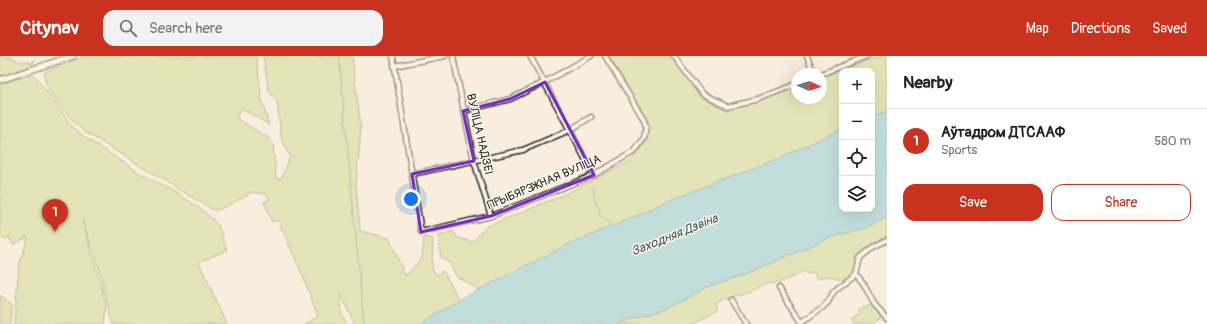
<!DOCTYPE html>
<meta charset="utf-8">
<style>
:root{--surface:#fff;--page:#f2f2f2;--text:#222;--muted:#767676;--line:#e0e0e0;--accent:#c8321e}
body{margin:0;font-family:Pangolin,sans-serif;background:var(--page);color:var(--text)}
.controls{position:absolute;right:12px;top:12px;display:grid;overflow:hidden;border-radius:8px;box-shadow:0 4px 16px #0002}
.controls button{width:36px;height:36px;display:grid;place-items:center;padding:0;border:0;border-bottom:1px solid var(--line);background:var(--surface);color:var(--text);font:20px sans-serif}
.compass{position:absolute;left:791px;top:12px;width:36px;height:36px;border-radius:50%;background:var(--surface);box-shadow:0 4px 16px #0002;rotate:93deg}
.you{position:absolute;left:411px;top:143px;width:14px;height:14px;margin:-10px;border:3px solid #fff;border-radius:50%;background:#1a73e8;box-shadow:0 0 0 6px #1a73e833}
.badge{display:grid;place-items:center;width:26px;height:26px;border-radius:50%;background:var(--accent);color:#fff;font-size:13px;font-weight:700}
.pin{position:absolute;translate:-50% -33px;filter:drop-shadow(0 1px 2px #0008)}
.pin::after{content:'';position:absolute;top:21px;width:14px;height:12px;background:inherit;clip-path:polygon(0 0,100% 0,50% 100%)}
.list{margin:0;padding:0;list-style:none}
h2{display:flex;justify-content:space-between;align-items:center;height:52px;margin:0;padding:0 16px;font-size:17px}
h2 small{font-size:13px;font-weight:400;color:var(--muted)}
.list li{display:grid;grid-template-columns:26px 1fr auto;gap:12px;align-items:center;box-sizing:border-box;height:64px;padding:0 16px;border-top:1px solid var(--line)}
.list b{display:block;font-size:15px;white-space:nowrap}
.list p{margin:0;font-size:13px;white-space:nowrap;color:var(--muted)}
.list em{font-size:13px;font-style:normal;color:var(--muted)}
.actions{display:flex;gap:8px;padding:12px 16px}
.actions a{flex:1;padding:9px 0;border:1px solid var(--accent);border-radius:12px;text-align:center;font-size:14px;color:var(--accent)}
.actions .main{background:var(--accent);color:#fff}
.icon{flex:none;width:22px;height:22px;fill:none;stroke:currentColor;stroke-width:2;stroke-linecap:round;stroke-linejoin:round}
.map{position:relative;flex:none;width:887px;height:268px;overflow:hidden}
header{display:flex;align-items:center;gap:24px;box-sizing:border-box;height:56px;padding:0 20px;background:var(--accent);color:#fff}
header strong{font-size:19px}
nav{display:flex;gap:22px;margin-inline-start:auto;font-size:14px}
.search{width:280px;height:36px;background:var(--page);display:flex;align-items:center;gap:10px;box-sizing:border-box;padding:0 14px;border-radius:12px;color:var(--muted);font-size:15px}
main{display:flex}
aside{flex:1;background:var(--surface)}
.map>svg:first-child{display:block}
</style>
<header>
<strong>Citynav</strong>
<div class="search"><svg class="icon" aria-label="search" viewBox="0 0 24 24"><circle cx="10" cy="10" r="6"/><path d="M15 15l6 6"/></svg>Search here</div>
<nav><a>Map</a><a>Directions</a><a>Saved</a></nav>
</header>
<main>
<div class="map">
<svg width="887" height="268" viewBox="0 0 887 268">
<rect width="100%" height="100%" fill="#f9eedd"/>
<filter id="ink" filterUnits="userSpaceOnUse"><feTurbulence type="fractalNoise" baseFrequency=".025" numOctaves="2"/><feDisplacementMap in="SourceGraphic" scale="8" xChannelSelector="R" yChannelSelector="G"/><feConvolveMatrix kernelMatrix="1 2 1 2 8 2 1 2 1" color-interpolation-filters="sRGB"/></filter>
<g filter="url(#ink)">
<g fill="#c9d88c" stroke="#7a825c">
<path d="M0,0l8,1h3l10,5 8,-1 2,3 4,-5 -3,7 -32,10z"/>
<path d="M86,0h170l6,45 7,24 -28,-17 -5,10 34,21 3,6 3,33 5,1 9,-22 -9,-20 -4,-35 -8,-11 -6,-35h89l9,73 -5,55 4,47 29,7 16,38 17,-18 2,-21 9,2 -1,29 4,7 7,-4 16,29 -38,24h-66l-15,-32 2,23 6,9h-44l14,-8 -15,-40 -25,-56 -6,2 -8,-20 4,-1 1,-3 -3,-4 -16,-2 -2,3 -30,15h-5l-128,-78c-11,-9 -46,-46 -40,-60l4,-2z"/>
<path d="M609,0h63l28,39 10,7 17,8 32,-10 38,-14v12h24v-21l54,-19 12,-2v55l-15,6v-46h-30v58l-74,34 -96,36 -193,91 -23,-14 -7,-14 -8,-4 -3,-22 15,-5 5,7 14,4 14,-15 75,-31 70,-35 13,-16 3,-6 1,-14 -2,-7z"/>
<path d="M29,19h4l4,3 34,47 12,11 60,39 37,20 25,17 13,13 9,25 -28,12 28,62h-114l-15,-59 -16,-46 25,88 -2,17h-91l5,-59 9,-27 -1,-1 -14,8 -4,-8 -4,3 -5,-4v-152z"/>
<path d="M887,161v20l-16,8 -14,12 -3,15 -8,7c-13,0 -14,-6 -29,0l-3,-7 -7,2 -2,-3 -24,11 -16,2 -12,6 -27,9 -9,5 -1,3 2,4 -26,13h-73l8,-4 40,-12 45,-23 34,-11 83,-36 36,-10z"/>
<path d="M0,239l12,9 -2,20h-10z"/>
<path d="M872,247l11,13 -11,8h-18l-3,-4 9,-6 -2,-4 5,-4 2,2z"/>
</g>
<path fill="#7dc9dd" stroke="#5c8a96" d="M887,55v106l-22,11 -36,10 -83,36 -34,11 -45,23 -40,12 -8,4h-198l38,-24 106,-54 62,-26 45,-21 96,-36 74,-34v80h30v-92z"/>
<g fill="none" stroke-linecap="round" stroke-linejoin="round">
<g stroke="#5c8a96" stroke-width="1">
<path d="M339,0l25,268"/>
<path d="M593,132l2,13 4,7v7l14,11"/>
<path d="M627,263l2,5"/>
</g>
<defs>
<g id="minor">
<path d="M393,0l28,176 70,-16 103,-41 41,-24 9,-13 2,-12 -3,-8 -38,-62"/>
<path d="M453,0l21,105 17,55"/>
<path d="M530,0l64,119"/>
<path d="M674,0l28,38 26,12 30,-7 39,-15"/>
<path d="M807,0l7,18"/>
<path d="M394,10l51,-10"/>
<path d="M821,18l46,-18"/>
<path d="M463,55l47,-12 35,-17 46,-26"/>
<path d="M412,118l111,-24 47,-20 21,-13"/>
<path d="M856,218l7,9 11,21 13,14"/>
<path d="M779,232l24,36"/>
<path d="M731,244l15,24"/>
<path d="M802,266l21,-15 5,-5 6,-11 22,-17 4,-16 13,-11 14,-7"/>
</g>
<path id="secondary" d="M0,24l73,-24"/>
</defs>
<use href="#minor" stroke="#2b2b2b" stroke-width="7"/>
<use href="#secondary" stroke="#2b2b2b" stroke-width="8"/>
<use href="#minor" stroke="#fbf7ec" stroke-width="4"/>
<use href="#secondary" stroke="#fbf7ec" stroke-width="5.5"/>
</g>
</g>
<path d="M0 0H887V268H0ZM545,26l49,93 -103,41 -70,16 -9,-58 62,-13 -11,-50 47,-12z" fill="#f9eedd" fill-opacity=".55" fill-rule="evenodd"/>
<path fill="none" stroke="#7b2cbf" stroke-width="3" stroke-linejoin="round" d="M545,26l49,93 -103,41 -70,16 -9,-58 62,-13 -11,-50 47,-12z"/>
<g text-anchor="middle" stroke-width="3" stroke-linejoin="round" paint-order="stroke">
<g font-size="12" fill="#2b2b2b" stroke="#fbf7ec">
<text transform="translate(480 78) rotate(77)" y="4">ВУЛІЦА НАДЗЕІ</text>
<text transform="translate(544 126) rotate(-23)" y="4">ПРЫБЯРЭЖНАЯ ВУЛІЦА</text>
</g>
<g font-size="13" font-style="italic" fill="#445a60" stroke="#fbf7ec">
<text transform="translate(674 178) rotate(-22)" y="5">Заходняя Дзвіна</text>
</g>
</g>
</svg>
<div class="controls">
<button>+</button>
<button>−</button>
<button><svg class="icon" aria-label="locate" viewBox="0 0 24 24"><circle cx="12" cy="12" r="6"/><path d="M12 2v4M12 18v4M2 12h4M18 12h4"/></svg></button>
<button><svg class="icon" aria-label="layers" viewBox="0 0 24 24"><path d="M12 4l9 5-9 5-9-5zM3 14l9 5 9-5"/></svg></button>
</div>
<svg class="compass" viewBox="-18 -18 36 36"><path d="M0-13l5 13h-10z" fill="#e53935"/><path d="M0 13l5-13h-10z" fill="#767676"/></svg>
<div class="you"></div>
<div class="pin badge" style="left:55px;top:176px">1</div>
</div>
<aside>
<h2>Nearby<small></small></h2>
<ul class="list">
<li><span class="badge">1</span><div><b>Аўтадром ДТСААФ</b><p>Sports</p></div><em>580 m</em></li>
</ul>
<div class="actions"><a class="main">Save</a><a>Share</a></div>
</aside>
</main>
